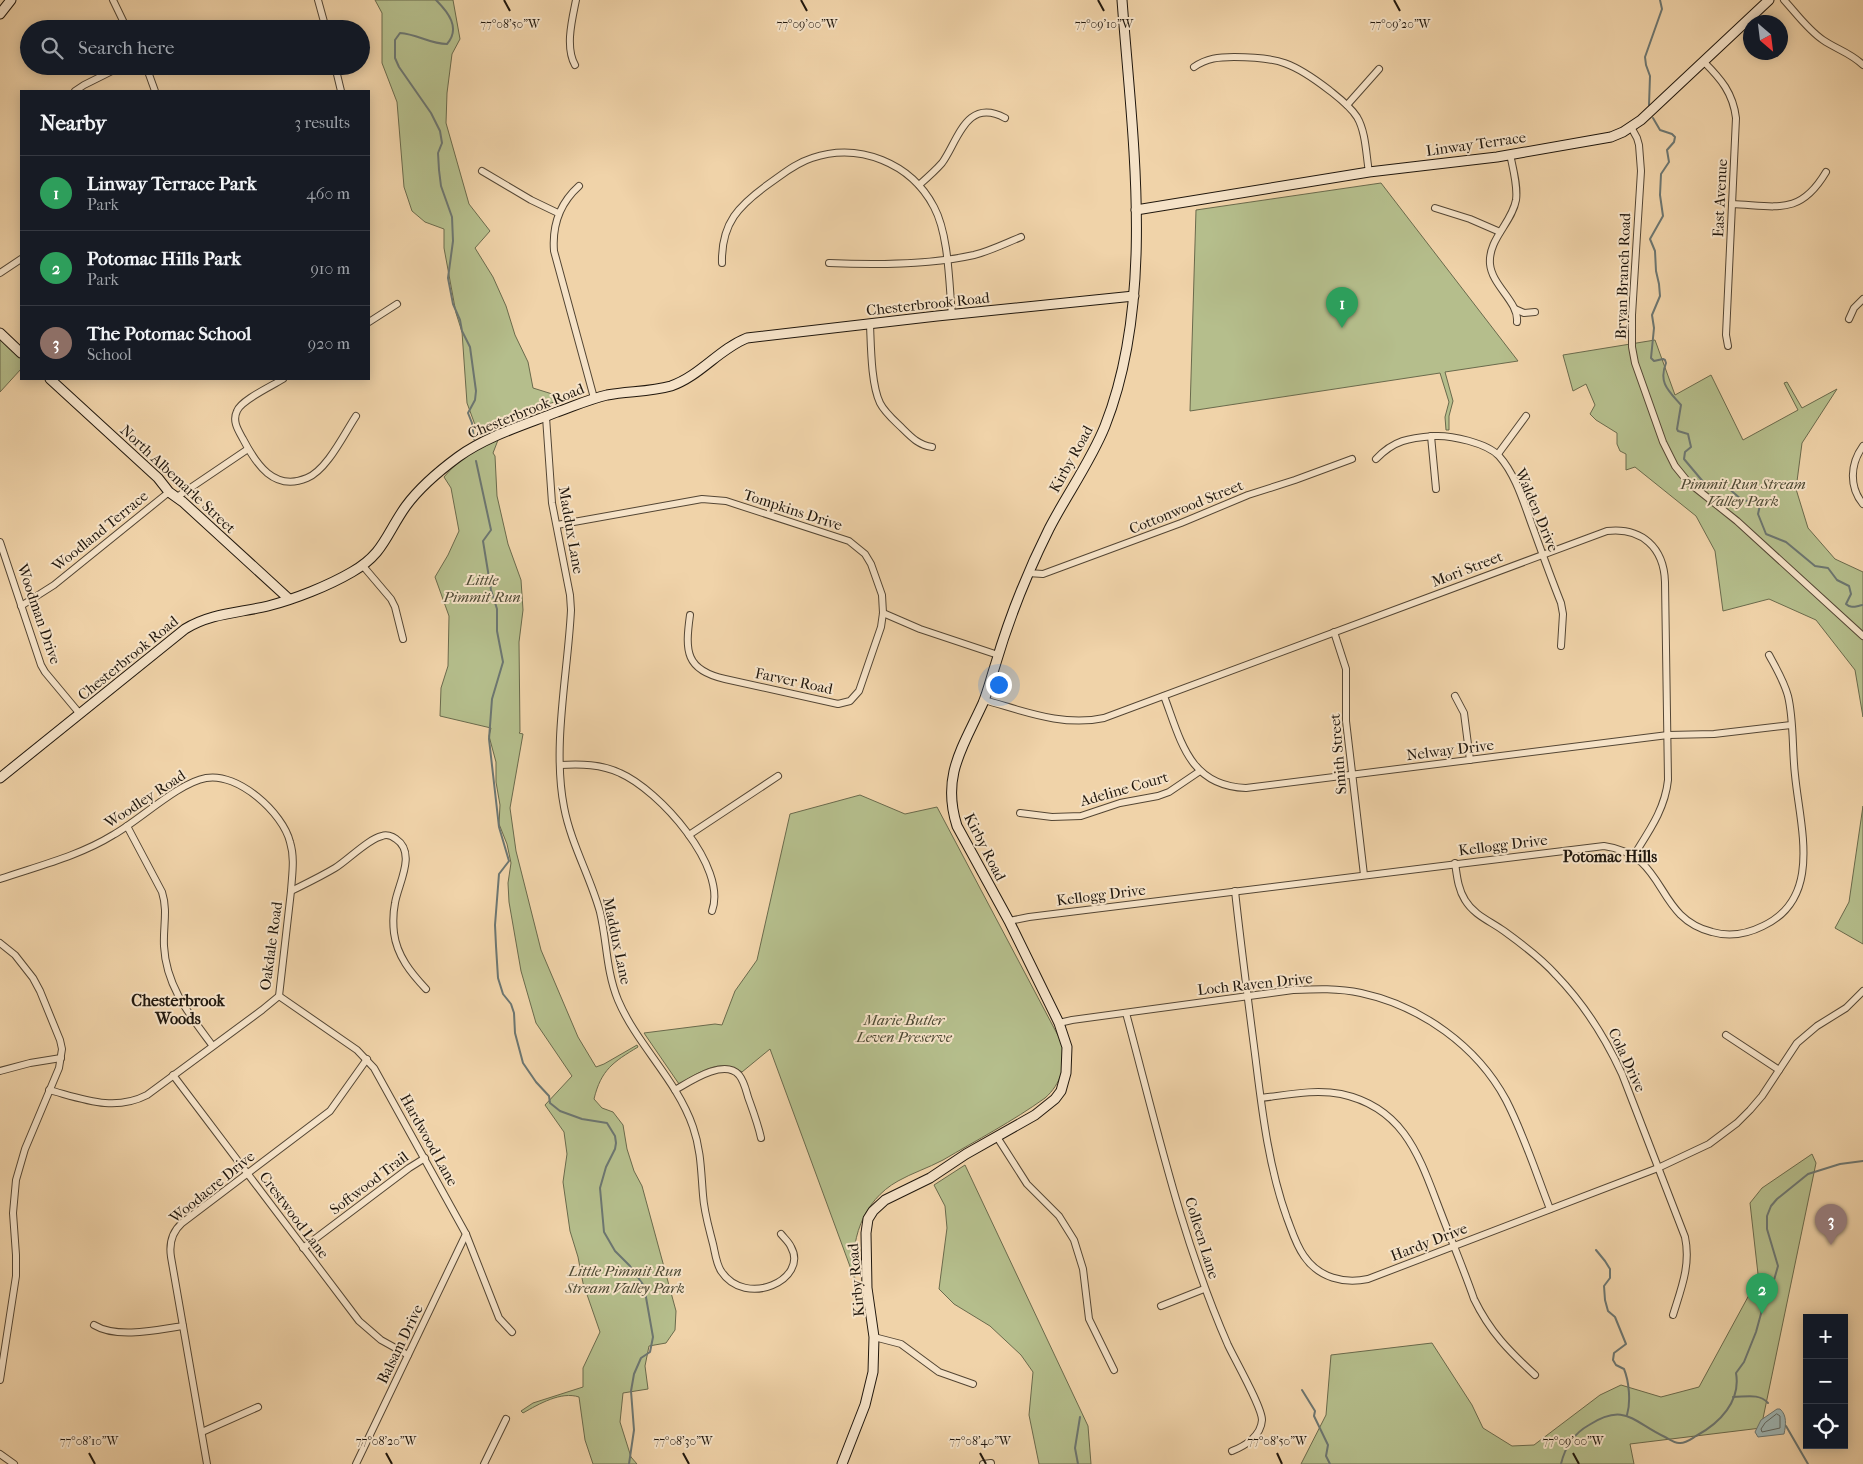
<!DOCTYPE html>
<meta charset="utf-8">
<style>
:root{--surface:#171b24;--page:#242831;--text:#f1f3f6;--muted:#9ea1a6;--line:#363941;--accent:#c59692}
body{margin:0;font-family:"IM FELL French Canon",serif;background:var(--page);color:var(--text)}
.controls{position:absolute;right:15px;bottom:15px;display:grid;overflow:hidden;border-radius:0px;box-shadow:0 2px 12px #0003}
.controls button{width:45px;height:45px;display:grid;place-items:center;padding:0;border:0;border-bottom:1px solid var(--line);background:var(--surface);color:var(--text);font:25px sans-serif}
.compass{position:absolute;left:1743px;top:15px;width:45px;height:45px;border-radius:50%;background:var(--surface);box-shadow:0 2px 12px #0003;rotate:152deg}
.you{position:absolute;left:998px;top:684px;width:18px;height:18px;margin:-12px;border:4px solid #fff;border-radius:50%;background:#1a73e8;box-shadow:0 0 0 8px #1a73e833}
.badge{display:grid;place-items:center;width:32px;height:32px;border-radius:50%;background:var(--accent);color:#fff;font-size:16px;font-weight:700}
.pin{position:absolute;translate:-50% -41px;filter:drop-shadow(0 1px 2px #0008)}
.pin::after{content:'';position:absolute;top:26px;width:18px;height:15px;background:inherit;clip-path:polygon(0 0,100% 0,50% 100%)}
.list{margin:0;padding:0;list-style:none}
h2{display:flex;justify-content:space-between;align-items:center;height:65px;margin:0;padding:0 20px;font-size:21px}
h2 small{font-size:16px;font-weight:400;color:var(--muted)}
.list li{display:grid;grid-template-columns:32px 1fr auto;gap:15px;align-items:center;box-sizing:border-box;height:75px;padding:0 20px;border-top:1px solid var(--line)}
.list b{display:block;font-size:19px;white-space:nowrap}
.list p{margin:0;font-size:16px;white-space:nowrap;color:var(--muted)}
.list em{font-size:16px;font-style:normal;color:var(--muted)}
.icon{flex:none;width:28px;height:28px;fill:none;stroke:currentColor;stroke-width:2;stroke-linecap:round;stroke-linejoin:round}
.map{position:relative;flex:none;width:1863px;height:1464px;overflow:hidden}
.search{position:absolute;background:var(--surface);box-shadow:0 2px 12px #0003;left:20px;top:20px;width:350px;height:55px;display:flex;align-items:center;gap:12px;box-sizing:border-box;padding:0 18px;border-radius:28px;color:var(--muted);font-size:19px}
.panel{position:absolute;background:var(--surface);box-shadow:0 2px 12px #0003;left:20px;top:90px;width:350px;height:290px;border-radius:0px}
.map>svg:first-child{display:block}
</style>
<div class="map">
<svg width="1863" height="1464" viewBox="0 0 1863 1464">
<rect width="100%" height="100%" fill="#f0d3a9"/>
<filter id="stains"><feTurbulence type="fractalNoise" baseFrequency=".004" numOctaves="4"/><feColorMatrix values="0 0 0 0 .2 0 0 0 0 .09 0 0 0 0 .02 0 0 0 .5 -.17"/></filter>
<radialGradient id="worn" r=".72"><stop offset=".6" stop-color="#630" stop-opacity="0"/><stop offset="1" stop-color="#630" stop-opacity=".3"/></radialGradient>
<g fill="#b5be8c" stroke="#6a6a4c">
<path d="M375,0h78l7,39 -8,15 -5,39 -1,30 23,81 21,27 -15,17 18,29 13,29 9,29 13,27 5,26 32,10 -57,21 -30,14 -11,-30 -5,-71 -6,-19 -12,-65v-19l-19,-7 -13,-11 -8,-24 -7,-85 -15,-39v-50z"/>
<path d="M1381,183l137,178 -73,11 8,29 -4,15v14h-3l-1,-13 4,-15 -9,-29 -250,38 6,-201z"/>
<path d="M0,338l21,20v11l-21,23z"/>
<path d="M1655,340l20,55 36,-20 32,65 55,-30 -14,-27 3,-1 15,26 35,-19 -35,54 -6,46 12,39 27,31 28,13v145l-8,-47 -39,-50 -47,-21 -46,12 -8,-60 -19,-35 -61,-49 -9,3v-16l-6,-3 -3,-7v-11l-21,-13 -6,-6 5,-9 -9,-21 -13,7 -10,-36z"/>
<path d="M498,440l-5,13 2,3 2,40 11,48 13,36 2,30 -4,32 1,90 -1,1 4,1 -13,74 6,43 25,99 37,87 18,30 8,-3 33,-19 1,2c-25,15 -37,23 -44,52l8,9 11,4 10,13 4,24 7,22 8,15 34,125 -1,19 -9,13 -17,3 -4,20 3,23 -25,4 -3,29 11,35 6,7h-44l-8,-24 -6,-43c-18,-6 -40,7 -56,16l-2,-2 12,-8 50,-16v-19l17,-36 -17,-49 -5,-26 -8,-26 -7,-49 4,-28 -3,-22 -19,-27 27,-29 -36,-53 -15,-52 -12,-69 -1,-19 3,-20 -4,-19 -8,-20 1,-19 -4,-23v-20l-7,-26 2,-8 -51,-12 1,-28 7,-22 1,-50 -14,-39 13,-22 11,-24 -8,-43 -7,-11c14,-17 33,-30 54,-37z"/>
<path d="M860,795l45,19 32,-7 125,236c5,21 -1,41 -17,55 -32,23 -68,42 -102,62 -15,8 -31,13 -45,21 -36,20 -49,61 -43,99l-85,-231 -28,23c-23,-15 -43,1 -63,12l-35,-51 71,-9 7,1 13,-34 22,-31 33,-146z"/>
<path d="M1863,806v138l-28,-16 14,-26z"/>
<path d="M1812,1154l4,9 -55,265 -131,16 4,20h-333l25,-49 5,-60 101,-12 40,62 11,23 29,18 22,-1 66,-50 21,-10 40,12 38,-10 50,-92 9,-21 -8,-71 12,-15z"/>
<path d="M965,1165l123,261 3,38h-52l-10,-49 4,-43 -12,-17 -31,-29 -36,-22 -15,-15 8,-61 -2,-22 -11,-21z"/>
</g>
<path fill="#9eb5b3" stroke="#6c7671" d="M1777,1409h3c7,6 6,16 4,25l-26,3 -3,-5 6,-12z"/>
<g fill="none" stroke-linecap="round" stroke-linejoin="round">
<path stroke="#5f6660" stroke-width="1" d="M1777,1414l3,2v12l-18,4 -1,-3 4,-6z"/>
<g stroke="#6c7671" stroke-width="2">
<path d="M436,0c12,12 25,28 11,44 -17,0 -30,-10 -47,-11l-5,7v18l4,9 32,46 9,18 2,12 -4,10 1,17 2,16 11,31 1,24 -5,37 5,26 7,16 2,11 8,16 6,44 -1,9 -7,13 4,10 2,16"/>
<path d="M1649,105l1,-29 -4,-11 -1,-8 17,-48 -2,-9"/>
<path d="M1653,118l7,12 12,4 3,3 -1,5 -7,8 2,12 -8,12 -1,21 3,21 -13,23 5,12 1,20 3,13 1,12 -8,19 2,13 -3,30 3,3 9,-2 2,1 1,3c-8,20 3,28 15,42l-4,24 1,2 10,3 3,13 -6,5 -1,7 21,25 3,2 19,1 15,13 13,2 5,3 -2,9 8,20 20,8 29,24 13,2 9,12 12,6 2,8 -5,10c5,5 10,2 17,1"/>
<path d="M476,461l15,69 -8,11 8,49 6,19v22l6,31 -11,37 -3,40 10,88 10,34 -10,13 -4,51 1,21 2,32 5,16 8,10 3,9 1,20 8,30 13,19 13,14 1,7 10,8 22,8 25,4 8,13 1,7 -1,6 -9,18 -6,21 4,44 11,19 15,15 14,20 9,51 -3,15 -9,6 -7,16 -3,17 3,39 -5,34"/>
<path d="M1596,1250l9,11 5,8v9l-6,8 1,14 3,11 7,6 11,27 -12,9 -1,7 3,5 8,4c5,12 7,33 3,46"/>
<path d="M1302,1390l13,21 -1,5 14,29 -2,11 4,8"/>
<path d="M1733,1397c13,0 26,-4 35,6"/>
<path d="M1786,1426l22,38"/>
<path d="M1078,1464l-3,-16 5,-31"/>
<path d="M1561,1464c4,-17 12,-30 28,-39 36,-23 44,-3 76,12 4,2 9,6 14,6 6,1 12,-4 17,-7 24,-13 45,-35 40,-63l8,-11 12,-30 12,-44 6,-8 4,-14 -11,-37v-13l4,-10 6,-7 31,-25 32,-10 23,-3"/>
</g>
<defs>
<g id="street">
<path d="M113,0l14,29"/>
<path d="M318,0l8,29"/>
<path d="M1784,0c12,13 24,30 39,40 13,9 28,13 40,25"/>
<path d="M1704,62c17,17 29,31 32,56l-9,195 -1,22 2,11"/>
<path d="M575,65c-10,-18 -3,-45 1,-65"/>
<path d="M146,66l9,25"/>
<path d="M335,66l6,25"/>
<path d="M1194,67c13,-9 25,-10 40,-10 45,0 60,6 95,33 10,8 21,16 28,27 9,15 9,38 12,55"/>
<path d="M75,91l9,-6 38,-19"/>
<path d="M1347,105l32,-36"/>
<path d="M1631,127l6,11 2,7 2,26 -9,144v32l3,16 28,79 12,24 13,16 49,39 126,115"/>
<path d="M1510,154c3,15 8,32 6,46 -4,23 -28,39 -26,64 2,22 29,38 27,58"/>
<path d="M482,171l49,29 27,13"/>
<path d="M919,185c8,-7 16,-14 23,-22 16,-22 24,-66 63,-45"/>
<path d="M579,186c-20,18 -27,39 -25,65l40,147"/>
<path d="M1732,204c45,2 68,12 94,-32"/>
<path d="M1435,208l35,11 30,13"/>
<path d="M722,263c-1,-40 17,-58 48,-80 13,-9 26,-20 42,-25 47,-16 99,5 122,49 15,28 15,77 18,108"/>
<path d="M829,263c46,2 100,2 145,-8 16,-4 32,-12 47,-18"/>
<path d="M0,273l21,-14"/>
<path d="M1515,309l9,4 11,-1"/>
<path d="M1849,319l5,-11 9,-9"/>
<path d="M369,322l28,-18"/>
<path d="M870,325c1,21 1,59 10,78 5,10 15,18 23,26 9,9 16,16 29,18"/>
<path d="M283,379c-11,7 -42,21 -46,32 -5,10 1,19 6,28 13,25 31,53 64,39 20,-8 37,-44 49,-62"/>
<path d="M546,417l6,86 18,92 1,15c-3,62 -19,136 -7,197 7,37 26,69 36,105 7,29 6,59 18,88 19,45 59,80 75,127 8,23 8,44 10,68 1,17 6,33 10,49 2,8 3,19 8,27 25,38 88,8 70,-24 -2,-5 -7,-9 -10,-13"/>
<path d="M1431,436l5,53"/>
<path d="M1863,446c-13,18 -14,41 0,58"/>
<path d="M1498,454l28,-38"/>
<path d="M1376,459c18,-19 33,-21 58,-23 17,-1 53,7 65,20 17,19 25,48 34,72 9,25 18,50 28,75l2,11 -2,32"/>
<path d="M177,497l71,-48"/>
<path d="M557,525l134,-24 11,-2 24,2 123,40 16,13 6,10 11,31 1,18 -2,14 -22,64 -9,10 -12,3 -113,-25c-40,-9 -40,-28 -35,-64"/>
<path d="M0,542l41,123 4,7 35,42"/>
<path d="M363,566l28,33 4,8 8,32"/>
<path d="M1028,573l15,1 138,-51 67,-28 47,-15 57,-21"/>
<path d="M21,606l33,-21 115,-93"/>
<path d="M883,613l37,16 78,26"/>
<path d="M1334,632l12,37v52l18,154"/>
<path d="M1164,696c17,45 25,90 82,92l422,-53 46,-1 77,-9"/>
<path d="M1455,696l9,17 6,47"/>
<path d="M984,700c40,11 79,27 120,18l503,-187c35,-4 57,17 58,51l3,198c-3,29 -19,51 -34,75"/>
<path d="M560,765c21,-1 41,-1 60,8 39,17 108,94 92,138"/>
<path d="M1020,813l32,4 29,-1 39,-13 38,-7 11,-4 31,-21"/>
<path d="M127,826l35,66c6,19 1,34 2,54 2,40 25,68 48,99"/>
<path d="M689,835l89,-59"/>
<path d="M1455,863c2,13 3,26 10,37 9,15 25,21 39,31 18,13 37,27 52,44 28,29 49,62 66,99l63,163c6,28 -4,52 -12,78"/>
<path d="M0,879c38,-13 79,-23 113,-44 27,-15 65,-52 93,-57 32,-6 77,35 84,64 5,16 2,33 1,49"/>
<path d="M1235,891c6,55 13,109 20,163 7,56 13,111 32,164 5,13 9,27 17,38 15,22 40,28 64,23l290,-111 51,-24 28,-21 13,-13 12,-14 35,-53 20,-17 29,-18 17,-17"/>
<path d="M1009,921l20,-4 575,-71c65,9 49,71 108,86 17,5 35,2 51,-6 60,-28 37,-99 32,-151 -3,-25 -1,-54 -7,-79 -4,-15 -12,-28 -19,-41"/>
<path d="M0,943l15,12 18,23 7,13 20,49 2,9 -3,19 -34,81 -9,31 -3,33 3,42v21l-16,104"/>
<path d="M279,996l78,54 17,18 92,166 33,84 13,14"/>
<path d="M1126,1013c30,111 55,225 102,332 7,15 34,62 34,75 -1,16 -17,26 -30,31"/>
<path d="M1059,1023l13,-3 221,-30c23,-1 45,-2 68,3 60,13 116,53 145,107 18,35 30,73 44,109"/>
<path d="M1726,1035l53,35"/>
<path d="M0,1071l30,-8 31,-5"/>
<path d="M173,1075l186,246 22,19 27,15"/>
<path d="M49,1090c34,9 65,22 98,5l115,-85 17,-14 12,-105c14,-7 29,-14 44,-23 13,-8 33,-29 47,-32 4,-2 10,0 14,3 21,14 2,45 -1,64 -2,10 -2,21 -1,30 3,23 17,40 32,56"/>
<path d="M675,1090c14,-8 49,-32 64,-15 5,6 7,15 9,22 5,14 10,27 13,41"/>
<path d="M1261,1098c26,-3 53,-9 80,-4 65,14 79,65 100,119 11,29 23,57 33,86 16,33 35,52 61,76"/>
<path d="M997,1137l30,47 32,32 15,24 9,29 6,50 25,51"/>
<path d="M303,1248l106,-80 16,-10"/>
<path d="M1161,1306l43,-17"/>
<path d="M94,1325c23,14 63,5 89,1"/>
<path d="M874,1337l27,7 38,28 34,12"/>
<path d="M202,1432l56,-25"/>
<path d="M0,1454l14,10"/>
<path d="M207,1464l-36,-207c-2,-13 1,-25 11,-34l148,-112 37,-52"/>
<path d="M356,1464l110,-230"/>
<path d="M484,1464l22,-45"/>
<path d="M983,1464l8,-1"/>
</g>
<g id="secondary">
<path d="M0,14l11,-14"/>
<path d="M1136,210l233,-38 128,-15 114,-20 12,-5 18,-12 128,-120"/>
<path d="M0,333l21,20"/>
<path d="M50,379l108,99 11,14 14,10 106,97"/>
<path d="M0,778l185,-149c26,-16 54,-16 83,-23 27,-7 60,-20 84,-34 32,-18 34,-38 54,-66 14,-19 33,-35 52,-49 29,-21 66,-32 99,-45 17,-6 33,-13 50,-17 21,-4 43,-3 64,-9 29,-10 48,-37 76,-48l190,-22 197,-20"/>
<path d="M842,1464l23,-59 8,-33 1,-35 -7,-49 -1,-55 2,-14 5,-8 12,-11 45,-22 36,-24 69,-39 20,-16 6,-8 5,-18 1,-26 -8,-24 -50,-102 -52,-95c-16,-50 6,-79 26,-123 5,-12 8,-25 12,-37 14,-48 32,-93 54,-137 18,-35 42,-68 56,-103 51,-129 27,-291 17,-426"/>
</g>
</defs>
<use href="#street" stroke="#544634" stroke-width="8"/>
<use href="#secondary" stroke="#20170d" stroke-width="11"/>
<use href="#street" stroke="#f5e2c7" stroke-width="6"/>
<use href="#secondary" stroke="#f5e2c7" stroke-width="9"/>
</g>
<path fill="none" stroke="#20170d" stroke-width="2" d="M504,0l6,11M801,0l6,11M1098,0l6,11M1394,0l6,11M89,1453l6,11M386,1453l6,11M683,1453l6,11M980,1453l6,11M1277,1453l5,11M1573,1453l6,11"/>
<g text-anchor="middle" stroke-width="4" stroke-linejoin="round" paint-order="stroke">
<g font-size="15" fill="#20170d" stroke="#f5e2c7">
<text transform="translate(1476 144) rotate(-8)" y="5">Linway Terrace</text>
<text transform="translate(1720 198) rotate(-87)" y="5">East Avenue</text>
<text transform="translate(1623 276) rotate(-88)" y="5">Bryan Branch Road</text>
<text transform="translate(928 304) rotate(-6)" y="5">Chesterbrook Road</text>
<text transform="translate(526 411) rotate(-22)" y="5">Chesterbrook Road</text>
<text transform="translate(1071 459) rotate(-61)" y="5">Kirby Road</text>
<text transform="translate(178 479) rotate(43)" y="5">North Albemarle Street</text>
<text transform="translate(1186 507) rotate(-22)" y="5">Cottonwood Street</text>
<text transform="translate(793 510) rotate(18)" y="5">Tompkins Drive</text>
<text transform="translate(1537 510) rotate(67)" y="5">Walden Drive</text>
<text transform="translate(571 530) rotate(80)" y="5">Maddux Lane</text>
<text transform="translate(100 531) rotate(-39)" y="5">Woodland Terrace</text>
<text transform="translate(1467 569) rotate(-21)" y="5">Mori Street</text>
<text transform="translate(39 614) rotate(71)" y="5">Woodman Drive</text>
<text transform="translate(128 658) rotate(-39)" y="5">Chesterbrook Road</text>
<text transform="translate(794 681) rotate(12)" y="5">Farver Road</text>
<text transform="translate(1450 750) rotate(-7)" y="5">Nelway Drive</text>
<text transform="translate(1338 754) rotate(-95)" y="5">Smith Street</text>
<text transform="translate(1124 789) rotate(-16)" y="5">Adeline Court</text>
<text transform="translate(145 799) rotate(-33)" y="5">Woodley Road</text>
<text transform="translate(1503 845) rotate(-7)" y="5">Kellogg Drive</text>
<text transform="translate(985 847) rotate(63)" y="5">Kirby Road</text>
<text transform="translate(1101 895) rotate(-7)" y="5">Kellogg Drive</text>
<text transform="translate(617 941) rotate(78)" y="5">Maddux Lane</text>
<text transform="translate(271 946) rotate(-82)" y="5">Oakdale Road</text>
<text transform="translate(1255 984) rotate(-6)" y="5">Loch Raven Drive</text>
<text transform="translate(1627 1060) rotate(65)" y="5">Cola Drive</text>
<text transform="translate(429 1140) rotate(61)" y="5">Hardwood Lane</text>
<text transform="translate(369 1183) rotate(-37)" y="5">Softwood Trail</text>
<text transform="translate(212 1187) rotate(-39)" y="5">Woodacre Drive</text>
<text transform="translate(294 1215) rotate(53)" y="5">Crestwood Lane</text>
<text transform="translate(1202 1238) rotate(73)" y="5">Colleen Lane</text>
<text transform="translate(1429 1242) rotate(-21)" y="5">Hardy Drive</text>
<text transform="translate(856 1280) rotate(-95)" y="5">Kirby Road</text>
<text transform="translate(400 1344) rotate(-64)" y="5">Balsam Drive</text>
</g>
<g font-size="15" font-style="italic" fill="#4d4933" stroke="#f5e2c7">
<text x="1743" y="489">Pimmit Run Stream<tspan x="1743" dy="17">Valley Park</tspan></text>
<text x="482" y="585">Little<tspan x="482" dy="17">Pimmit Run</tspan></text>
<text x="904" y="1025">Marie Butler<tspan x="904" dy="17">Leven Preserve</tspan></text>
<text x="625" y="1276">Little Pimmit Run<tspan x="625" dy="17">Stream Valley Park</tspan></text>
</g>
<g font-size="16" font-weight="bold" fill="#20170d" stroke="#f5e2c7">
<text x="1610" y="862">Potomac Hills</text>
<text x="178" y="1006">Chesterbrook<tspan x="178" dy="18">Woods</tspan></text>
</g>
</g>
<g font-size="12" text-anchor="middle" fill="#20170d" stroke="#f5e2c7" stroke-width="4" stroke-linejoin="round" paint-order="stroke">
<text x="510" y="28">77°08'50"W</text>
<text x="807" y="28">77°09'00"W</text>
<text x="1104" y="28">77°09'10"W</text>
<text x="1400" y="28">77°09'20"W</text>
<text x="89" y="1445">77°08'10"W</text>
<text x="386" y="1445">77°08'20"W</text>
<text x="683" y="1445">77°08'30"W</text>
<text x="980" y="1445">77°08'40"W</text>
<text x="1277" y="1445">77°08'50"W</text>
<text x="1573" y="1445">77°09'00"W</text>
</g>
<rect width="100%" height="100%" filter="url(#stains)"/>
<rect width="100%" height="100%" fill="url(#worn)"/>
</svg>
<div class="controls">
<button>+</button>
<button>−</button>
<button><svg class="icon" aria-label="locate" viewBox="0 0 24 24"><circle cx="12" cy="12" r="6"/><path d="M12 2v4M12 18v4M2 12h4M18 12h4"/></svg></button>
</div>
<svg class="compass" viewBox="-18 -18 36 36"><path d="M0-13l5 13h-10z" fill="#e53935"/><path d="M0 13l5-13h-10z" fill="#9ea1a6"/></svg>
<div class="you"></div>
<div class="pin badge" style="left:1342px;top:328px;background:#2e9e5b">1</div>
<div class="pin badge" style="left:1762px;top:1314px;background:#2e9e5b">2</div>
<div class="pin badge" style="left:1831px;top:1245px;background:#8d6e63">3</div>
<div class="search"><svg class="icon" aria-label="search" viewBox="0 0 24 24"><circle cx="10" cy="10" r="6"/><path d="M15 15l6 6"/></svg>Search here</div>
<section class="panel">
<h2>Nearby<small>3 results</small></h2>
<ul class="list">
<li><span class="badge" style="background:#2e9e5b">1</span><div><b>Linway Terrace Park</b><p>Park</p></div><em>460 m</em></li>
<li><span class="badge" style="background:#2e9e5b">2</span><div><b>Potomac Hills Park</b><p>Park</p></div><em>910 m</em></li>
<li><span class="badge" style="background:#8d6e63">3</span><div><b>The Potomac School</b><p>School</p></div><em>920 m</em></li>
</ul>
</section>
</div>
